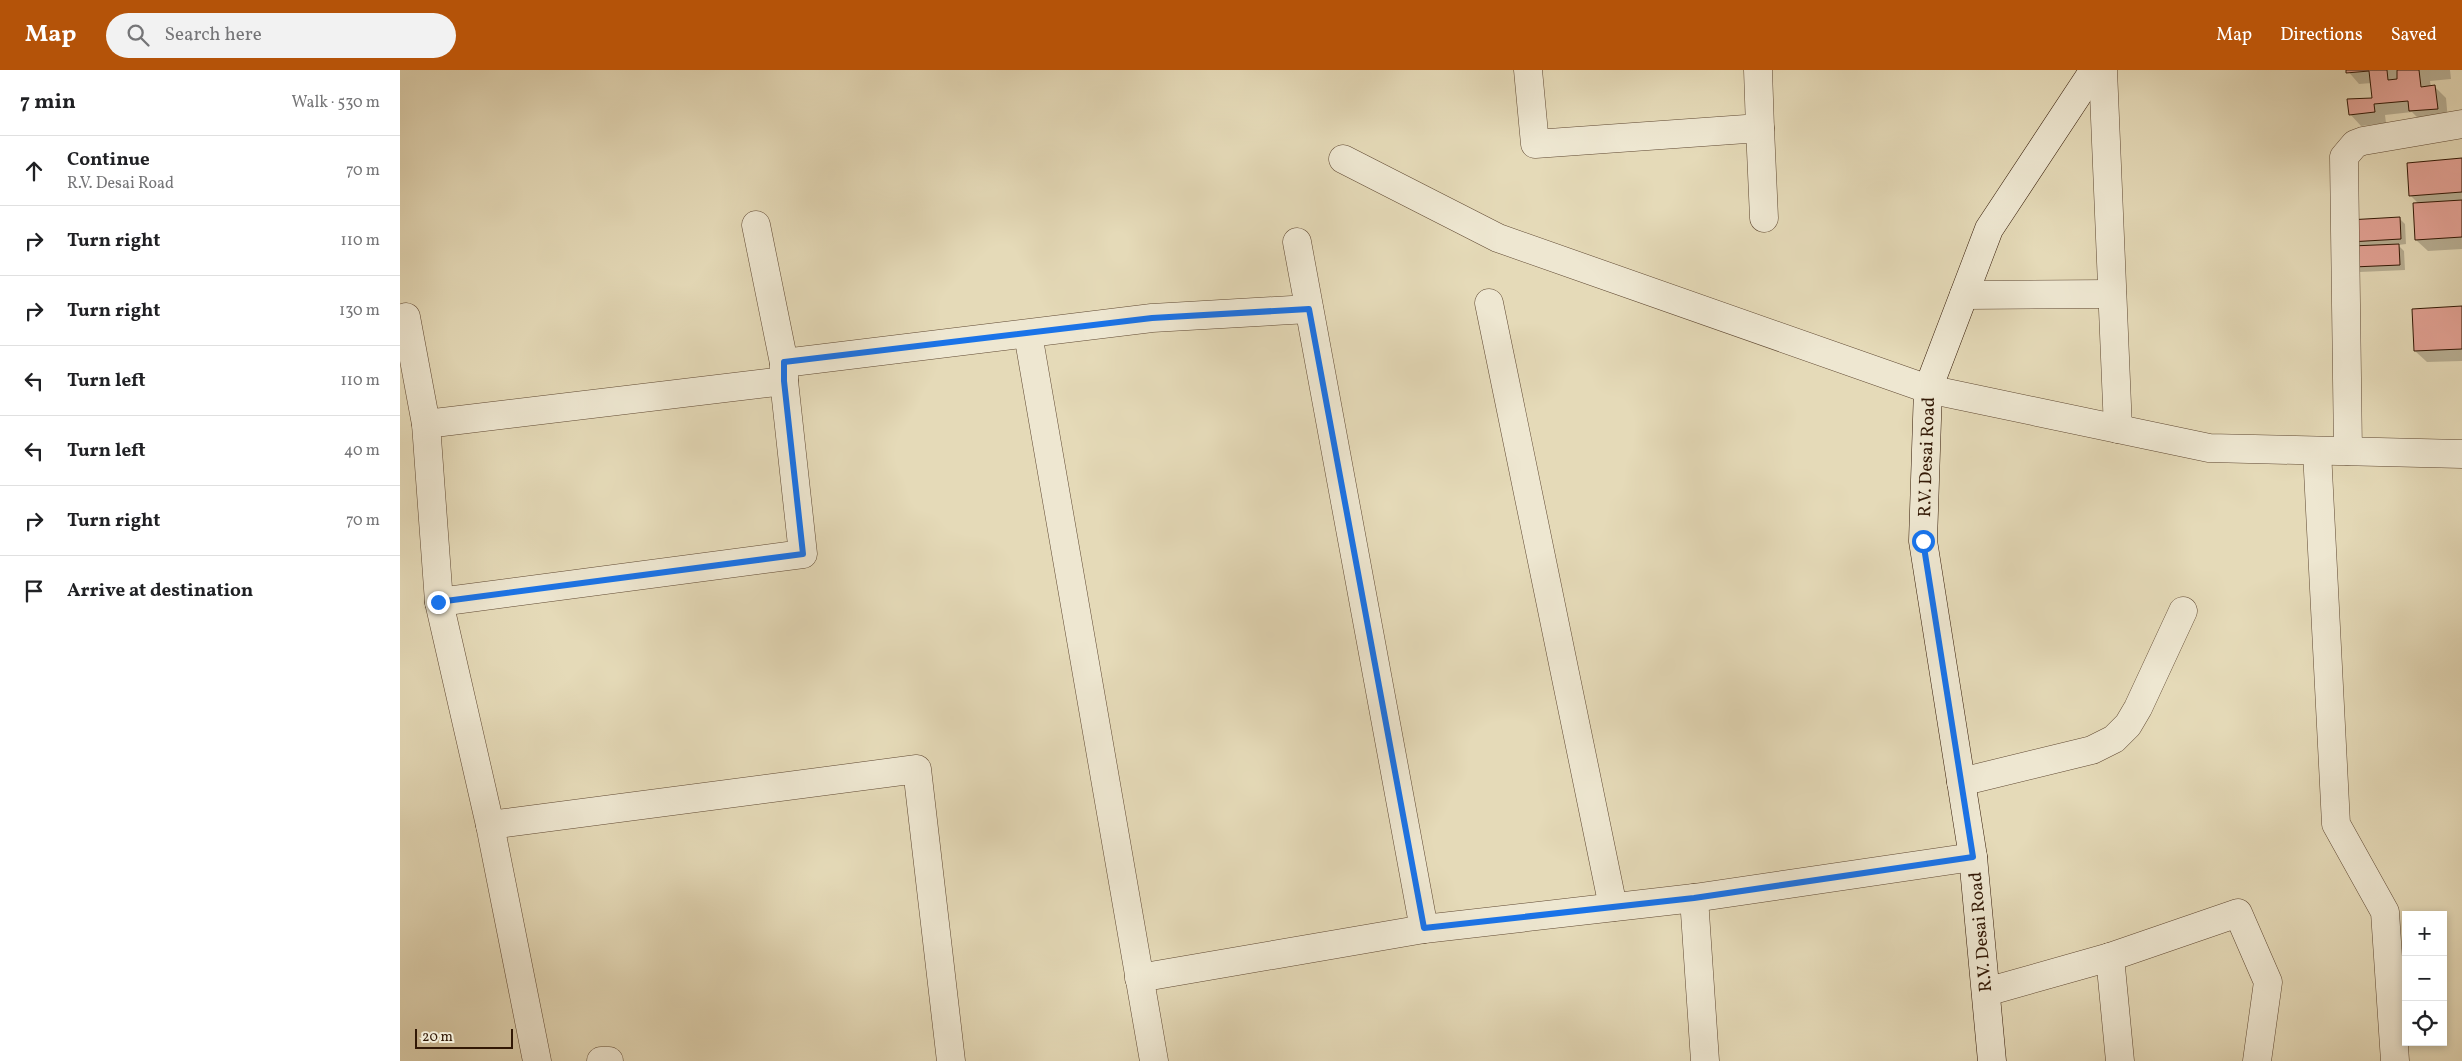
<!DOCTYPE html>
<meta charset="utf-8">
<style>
:root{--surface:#fff;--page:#f2f2f2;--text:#202124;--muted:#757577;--line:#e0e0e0;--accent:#b45309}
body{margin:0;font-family:Vollkorn,serif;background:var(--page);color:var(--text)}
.controls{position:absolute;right:15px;bottom:15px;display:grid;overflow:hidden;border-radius:0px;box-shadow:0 2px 8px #0003}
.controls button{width:45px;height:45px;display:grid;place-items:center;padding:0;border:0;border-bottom:1px solid var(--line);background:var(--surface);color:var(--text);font:25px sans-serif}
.scale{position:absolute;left:15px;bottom:12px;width:98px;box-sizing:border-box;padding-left:5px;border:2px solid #321805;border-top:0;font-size:14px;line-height:18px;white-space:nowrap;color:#321805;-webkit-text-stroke:4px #eee7d1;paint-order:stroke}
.stop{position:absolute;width:15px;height:15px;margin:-11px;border:4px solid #1a73e8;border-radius:50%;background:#fff}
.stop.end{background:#1a73e8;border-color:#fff;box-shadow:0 1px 5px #0008}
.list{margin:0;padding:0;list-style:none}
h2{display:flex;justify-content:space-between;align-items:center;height:65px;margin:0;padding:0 20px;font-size:21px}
h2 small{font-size:16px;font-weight:400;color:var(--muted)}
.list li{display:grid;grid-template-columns:32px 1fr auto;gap:15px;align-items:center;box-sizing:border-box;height:70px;padding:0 20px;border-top:1px solid var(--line)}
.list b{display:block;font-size:19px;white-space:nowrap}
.list p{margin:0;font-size:16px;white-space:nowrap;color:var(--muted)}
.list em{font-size:16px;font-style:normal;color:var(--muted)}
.icon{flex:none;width:28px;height:28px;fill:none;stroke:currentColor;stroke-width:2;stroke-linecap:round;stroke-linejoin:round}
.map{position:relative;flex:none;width:2062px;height:991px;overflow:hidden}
header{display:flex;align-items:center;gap:30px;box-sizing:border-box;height:70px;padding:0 25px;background:var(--accent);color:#fff}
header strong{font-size:24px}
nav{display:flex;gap:28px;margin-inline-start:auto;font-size:18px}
.search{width:350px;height:45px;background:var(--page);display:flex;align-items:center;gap:12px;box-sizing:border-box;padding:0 18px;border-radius:28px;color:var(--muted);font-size:19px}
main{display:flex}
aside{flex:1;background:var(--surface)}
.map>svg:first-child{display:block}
</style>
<header>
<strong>Map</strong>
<div class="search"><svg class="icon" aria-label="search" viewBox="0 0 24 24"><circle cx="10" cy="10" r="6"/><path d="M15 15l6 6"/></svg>Search here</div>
<nav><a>Map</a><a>Directions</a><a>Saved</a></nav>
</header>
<main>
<aside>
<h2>7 min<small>Walk · 530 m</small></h2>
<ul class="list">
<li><svg class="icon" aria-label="ahead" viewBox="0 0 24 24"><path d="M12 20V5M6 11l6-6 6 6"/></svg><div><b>Continue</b><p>R.V. Desai Road</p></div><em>70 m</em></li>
<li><svg class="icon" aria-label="right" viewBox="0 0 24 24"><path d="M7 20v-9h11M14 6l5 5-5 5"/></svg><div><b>Turn right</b></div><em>110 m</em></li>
<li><svg class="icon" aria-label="right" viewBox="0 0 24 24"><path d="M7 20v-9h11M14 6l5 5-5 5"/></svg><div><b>Turn right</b></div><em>130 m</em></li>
<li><svg class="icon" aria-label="left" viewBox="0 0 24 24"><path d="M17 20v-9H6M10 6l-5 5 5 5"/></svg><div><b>Turn left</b></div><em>110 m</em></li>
<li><svg class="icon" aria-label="left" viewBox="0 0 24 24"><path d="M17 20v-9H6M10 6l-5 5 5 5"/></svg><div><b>Turn left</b></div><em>40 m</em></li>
<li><svg class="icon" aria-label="right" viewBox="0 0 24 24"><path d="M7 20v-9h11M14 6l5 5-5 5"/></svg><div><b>Turn right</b></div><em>70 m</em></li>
<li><svg class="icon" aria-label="arrive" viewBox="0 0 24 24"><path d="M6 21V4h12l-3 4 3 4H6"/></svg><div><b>Arrive at destination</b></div></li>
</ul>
</aside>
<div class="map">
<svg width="2062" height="991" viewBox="0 0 2062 991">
<rect width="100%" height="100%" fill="#e5dab8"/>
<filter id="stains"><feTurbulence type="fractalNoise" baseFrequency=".004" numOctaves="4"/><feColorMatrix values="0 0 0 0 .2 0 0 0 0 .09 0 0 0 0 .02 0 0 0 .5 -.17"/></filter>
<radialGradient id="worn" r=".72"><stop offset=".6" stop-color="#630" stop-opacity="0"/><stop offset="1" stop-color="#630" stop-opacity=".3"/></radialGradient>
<g fill="#0003">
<path d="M1947,0h49l2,2v-2h52l1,9 -21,2 1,6h4l11,11 2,22 -26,2 -10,-10 -27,3 1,8 -25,3 -11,-12 23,-15 -1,-16 -13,1z"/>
<path d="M2062,90v89l-34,2 -12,-11 3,-36 -9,-9z"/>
<path d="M1999,148l6,6 1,20 -8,1 6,6 1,19 -45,2 -6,-5 -3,-25z"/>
<path d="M2062,238v53l-35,1 -12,-11z"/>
</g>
<g fill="#e3a295" stroke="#321805">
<path d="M1946,0h41l1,10 9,-1v-9h22l2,17 14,-2 3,24 -29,2 -1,-10 -34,3 1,8 -26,3 -2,-16 25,-1 -3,-27 -23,2z"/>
<path d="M2062,88v34l-53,4 -2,-33z"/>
<path d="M2062,130v37l-47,3 -2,-37z"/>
<path d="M2000,147l1,22 -52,3 -1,-22z"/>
<path d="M1999,174l1,21 -47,2 -1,-21z"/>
<path d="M2062,236v43l-48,2 -2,-42z"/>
</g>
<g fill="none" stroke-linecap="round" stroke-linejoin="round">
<defs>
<g id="street">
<path d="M1128,0l7,74 225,-16 4,90"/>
<path d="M1358,0l2,58"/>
<path d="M1703,0l15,359"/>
<path d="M943,89l155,79 430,151 281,59 253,6"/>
<path d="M897,172l127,687"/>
<path d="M1564,225l148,-1"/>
<path d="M1089,233l124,604"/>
<path d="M6,247l20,107 13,178 51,223 47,236"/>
<path d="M628,264l126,727"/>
<path d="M384,293l368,-45 157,-9"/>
<path d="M26,354l358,-43"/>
<path d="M1917,381l19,373 49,88 10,149"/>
<path d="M1948,381l-4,-294 11,-13 8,-3 99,-17"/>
<path d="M39,532l364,-48 -19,-173v-18l-28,-138"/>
<path d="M1561,712l131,-32 22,-11 14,-14 10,-17 45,-97"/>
<path d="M90,755l427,-56 34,292"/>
<path d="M1294,828l11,163"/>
<path d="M1710,887l10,104"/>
<path d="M739,908l285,-49 270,-31 279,-41"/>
<path d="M1586,922l124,-35 128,-44 30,69 -11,79"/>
<path d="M201,991h8"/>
</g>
<path id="secondary" d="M1592,991l-19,-204 -50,-316 5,-152 61,-160 105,-159"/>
</defs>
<use href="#street" stroke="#5f4832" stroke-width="29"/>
<use href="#secondary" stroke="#321805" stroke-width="29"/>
<use href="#street" stroke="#eee7d1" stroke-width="28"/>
<use href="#secondary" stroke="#eee7d1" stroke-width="28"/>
</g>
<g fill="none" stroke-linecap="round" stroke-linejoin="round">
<path stroke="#1a73e8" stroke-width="6" d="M38,532l365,-48 -19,-173v-19l368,-44 157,-9 115,619 270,-30 279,-41 -50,-316"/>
</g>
<g text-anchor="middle" stroke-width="5" stroke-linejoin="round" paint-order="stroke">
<g font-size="18" fill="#321805" stroke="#eee7d1">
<text transform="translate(1526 387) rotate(-88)" y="6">R.V. Desai Road</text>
<text transform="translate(1580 862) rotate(-95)" y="6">R.V. Desai Road</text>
</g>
</g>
<rect width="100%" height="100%" filter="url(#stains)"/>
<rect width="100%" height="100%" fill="url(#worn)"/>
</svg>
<div class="controls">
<button>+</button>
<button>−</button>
<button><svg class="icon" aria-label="locate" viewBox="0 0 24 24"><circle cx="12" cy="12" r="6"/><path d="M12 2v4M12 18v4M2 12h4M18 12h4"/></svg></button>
</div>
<div class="scale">20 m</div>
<div class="stop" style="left:1523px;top:471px"></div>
<div class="stop end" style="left:38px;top:532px"></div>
</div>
</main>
